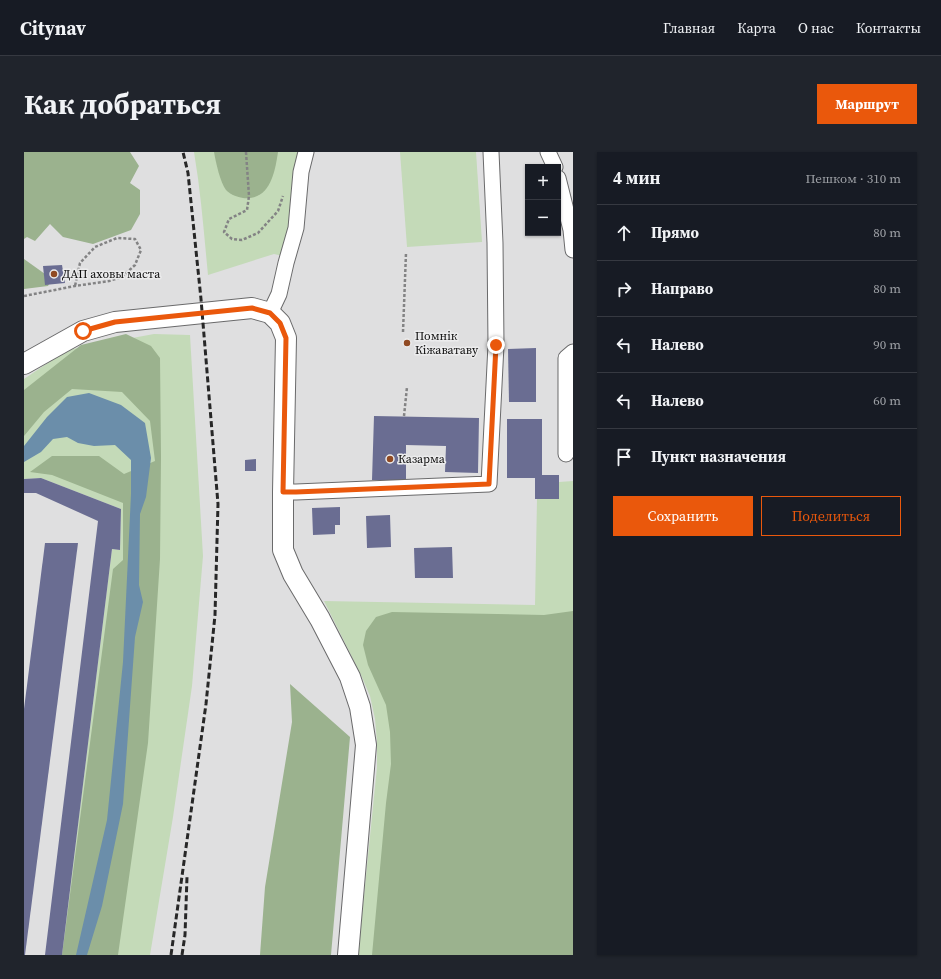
<!DOCTYPE html>
<html lang="ru">
<meta charset="utf-8">
<style>
:root{--surface:#171b24;--page:#20242c;--text:#f1f3f6;--muted:#9ea1a6;--line:#363941;--accent:#ea580c}
body{margin:0;font-family:"Source Serif 4",serif;background:var(--page);color:var(--text)}
.controls{position:absolute;right:12px;top:12px;display:grid;overflow:hidden;border-radius:0px;box-shadow:0 1px 3px #0004}
.controls button{width:36px;height:36px;display:grid;place-items:center;padding:0;border:0;border-bottom:1px solid var(--line);background:var(--surface);color:var(--text);font:20px sans-serif}
.stop{position:absolute;width:12px;height:12px;margin:-9px;border:3px solid #ea580c;border-radius:50%;background:#fff}
.stop.end{background:#ea580c;border-color:#fff;box-shadow:0 1px 4px #0008}
.list{margin:0;padding:0;list-style:none}
h2{display:flex;justify-content:space-between;align-items:center;height:52px;margin:0;padding:0 16px;font-size:17px}
h2 small{font-size:13px;font-weight:400;color:var(--muted)}
.list li{display:grid;grid-template-columns:26px 1fr auto;gap:12px;align-items:center;box-sizing:border-box;height:56px;padding:0 16px;border-top:1px solid var(--line)}
.list b{display:block;font-size:15px;white-space:nowrap}
.list em{font-size:13px;font-style:normal;color:var(--muted)}
.actions{display:flex;gap:8px;padding:12px 16px}
.actions a{flex:1;padding:9px 0;border:1px solid var(--accent);border-radius:0px;text-align:center;font-size:14px;color:var(--accent)}
.actions .main{background:var(--accent);color:#fff}
.icon{flex:none;width:22px;height:22px;fill:none;stroke:currentColor;stroke-width:2;stroke-linecap:round;stroke-linejoin:round}
.map{position:relative;flex:none;width:549px;height:803px;overflow:hidden;border-radius:0px}
header{display:flex;align-items:center;gap:24px;box-sizing:border-box;height:56px;padding:0 20px;background:var(--surface);border-bottom:1px solid var(--line)}
header strong{font-size:19px}
nav{display:flex;gap:22px;margin-inline-start:auto;font-size:14px}
.intro{display:flex;align-items:center;justify-content:space-between;box-sizing:border-box;height:96px;padding:0 24px}
h1{margin:0;font-size:28px}
.button{padding:10px 18px;border-radius:0px;background:var(--accent);color:#fff;font-size:14px;font-weight:700}
main{display:flex;gap:24px;padding:0 24px}
aside{flex:1;background:var(--surface);border-radius:0px;box-shadow:0 1px 3px #0004}
.map>svg:first-child{display:block}
</style>
<header>
<strong>Citynav</strong>
<nav><a>Главная</a><a>Карта</a><a>О нас</a><a>Контакты</a></nav>
</header>
<div class="intro"><h1>Как добраться</h1><a class="button">Маршрут</a></div>
<main>
<div class="map">
<svg width="549" height="803" viewBox="0 0 549 803">
<rect width="100%" height="100%" fill="#dfdfe0"/>
<g fill="#c4dab8">
<path d="M170,0h110l-8,107 -22,-5 -66,21c-4,-41 -7,-82 -14,-123z"/>
<path d="M376,0h76l6,90 -75,5z"/>
<path d="M130,182l36,1 13,221 -11,130 -19,131 -23,138h-88l50,-406 8,1 1,-41 -80,-31 -17,1v-100l43,-29z"/>
<path d="M549,329v474h-215l19,-188v-25l-2,-23 -5,-23 -9,-21 -37,-74 211,4 2,-106 22,-17z"/>
</g>
<g fill="#9bb28e">
<path d="M0,0h106l9,14 -9,17 10,7v24l-9,16 -38,14 -30,-7 -13,-13 -15,17 -8,-4 -3,2z"/>
<path d="M190,0h64c-3,20 -8,49 -35,46 -6,-1 -12,-3 -17,-8 -6,-8 -10,-27 -12,-38z"/>
<path d="M0,107l28,20 -4,7 -24,3z"/>
<path d="M102,182l25,12 9,12 1,99 -1,102 -12,184 -30,212h-56l51,-386 10,-9v-57l-71,-28 -22,-3 22,-16h47l25,18 31,-13 -5,-40 -28,-29 -50,-3 -28,23 -20,24v-46l57,-45z"/>
<path d="M549,459v344h-201l14,-152 5,-39 -1,-32 -4,-27 -18,-40 -5,-20 3,-14 10,-14 16,-5 152,3z"/>
<path d="M266,532l60,53 -19,218h-71l5,-68 27,-165z"/>
</g>
<path fill="#6b8eaa" d="M65,241l32,12 24,18 6,35 -5,39 -6,17 -1,71 4,17 -8,35 -12,167 -21,102 -15,49h-11l31,-135 16,-158 8,-168v-34l-16,-15 -21,1 -16,-3 -11,-6 -14,2 -12,13 -17,10v-16l23,-29 20,-20z"/>
<g fill="#6a6d92">
<path d="M38,113l3,18 -20,2 -2,-19z"/>
<path d="M512,196v54h-27l-1,-53z"/>
<path d="M350,264l105,2 -1,55 -33,-1 1,-26 -40,-1v35h-34z"/>
<path d="M483,267h35v56h17v24h-24v-21h-28z"/>
<path d="M232,307v12h-11v-11z"/>
<path d="M17,326l80,31 -1,41 -8,-1 -50,406h-17l53,-434 -62,-28h-12v-14z"/>
<path d="M316,355v18h-5v9l-22,1 -1,-27z"/>
<path d="M366,363l1,32 -24,1 -1,-32z"/>
<path d="M21,391h33l-53,412h-1v-246z"/>
<path d="M428,395l1,31h-38l-1,-30z"/>
</g>
<g fill="none" stroke-linecap="round" stroke-linejoin="round">
<defs>
<g id="minor">
<path d="M524,0l7,15"/>
<path d="M534,26l13,52 2,20"/>
<path d="M246,161l9,-19 7,-31 10,-35 5,-56 5,-20"/>
<path d="M542,302v-96l7,-6"/>
<path d="M259,340h13l193,-8 7,-139 -1,-102 -4,-91"/>
</g>
<path id="major" d="M0,212l59,-33 32,-9 137,-14 18,5 10,10 6,15 -3,154v58l10,24 27,45 30,58 10,30 6,38 -18,210"/>
</defs>
<use href="#minor" stroke="#6a6a6b" stroke-width="17"/>
<use href="#major" stroke="#6a6a6b" stroke-width="22"/>
<g stroke="#838384" stroke-width="2.5" stroke-dasharray="3 2" stroke-linecap="butt">
<path d="M222,0l3,44 -2,14 -18,9 -5,13 8,7 10,1 16,-7 20,-22 5,-15"/>
<path d="M0,144l51,-10 34,-5 13,-4 13,-12 6,-15 -6,-11 -18,-1 -22,9 -15,16 -5,23"/>
<path d="M379,180l3,-79"/>
<path d="M380,264l3,-29"/>
</g>
<use href="#minor" stroke="#fff" stroke-width="15"/>
<use href="#major" stroke="#fff" stroke-width="20"/>
<g stroke="#272727" stroke-width="3" stroke-dasharray="6 3" stroke-linecap="butt">
<path d="M147,803l35,-251 9,-89 3,-111 -17,-205 -13,-126 -5,-21"/>
<path d="M158,803l3,-20 2,-58"/>
</g>
</g>
<g fill="none" stroke-linecap="round" stroke-linejoin="round">
<path stroke="#ea580c" stroke-width="5" d="M59,179l32,-9 137,-14 18,5 10,10 6,15 -3,154h13l193,-8 7,-139"/>
</g>
<g fill="#904a23" stroke="#ececed" stroke-width="1.5">
<circle cx="30" cy="122" r="4"/>
<circle cx="383" cy="191" r="4"/>
<circle cx="366" cy="307" r="4"/>
</g>
<g text-anchor="middle" stroke-width="3" stroke-linejoin="round" paint-order="stroke">
<g font-size="12" fill="#0c0c0c" stroke="#ececed" text-anchor="start">
<text x="38" y="126">ДАП аховы маста</text>
<text x="391" y="188">Помнік<tspan x="391" dy="14">Кіжаватаву</tspan></text>
<text x="374" y="311">Казарма</text>
</g>
</g>
</svg>
<div class="controls">
<button>+</button>
<button>−</button>
</div>
<div class="stop" style="left:59px;top:179px"></div>
<div class="stop end" style="left:472px;top:193px"></div>
</div>
<aside>
<h2>4 мин<small>Пешком · 310 m</small></h2>
<ul class="list">
<li><svg class="icon" aria-label="ahead" viewBox="0 0 24 24"><path d="M12 20V5M6 11l6-6 6 6"/></svg><div><b>Прямо</b></div><em>80 m</em></li>
<li><svg class="icon" aria-label="right" viewBox="0 0 24 24"><path d="M7 20v-9h11M14 6l5 5-5 5"/></svg><div><b>Направо</b></div><em>80 m</em></li>
<li><svg class="icon" aria-label="left" viewBox="0 0 24 24"><path d="M17 20v-9H6M10 6l-5 5 5 5"/></svg><div><b>Налево</b></div><em>90 m</em></li>
<li><svg class="icon" aria-label="left" viewBox="0 0 24 24"><path d="M17 20v-9H6M10 6l-5 5 5 5"/></svg><div><b>Налево</b></div><em>60 m</em></li>
<li><svg class="icon" aria-label="arrive" viewBox="0 0 24 24"><path d="M6 21V4h12l-3 4 3 4H6"/></svg><div><b>Пункт назначения</b></div></li>
</ul>
<div class="actions"><a class="main">Сохранить</a><a>Поделиться</a></div>
</aside>
</main>
